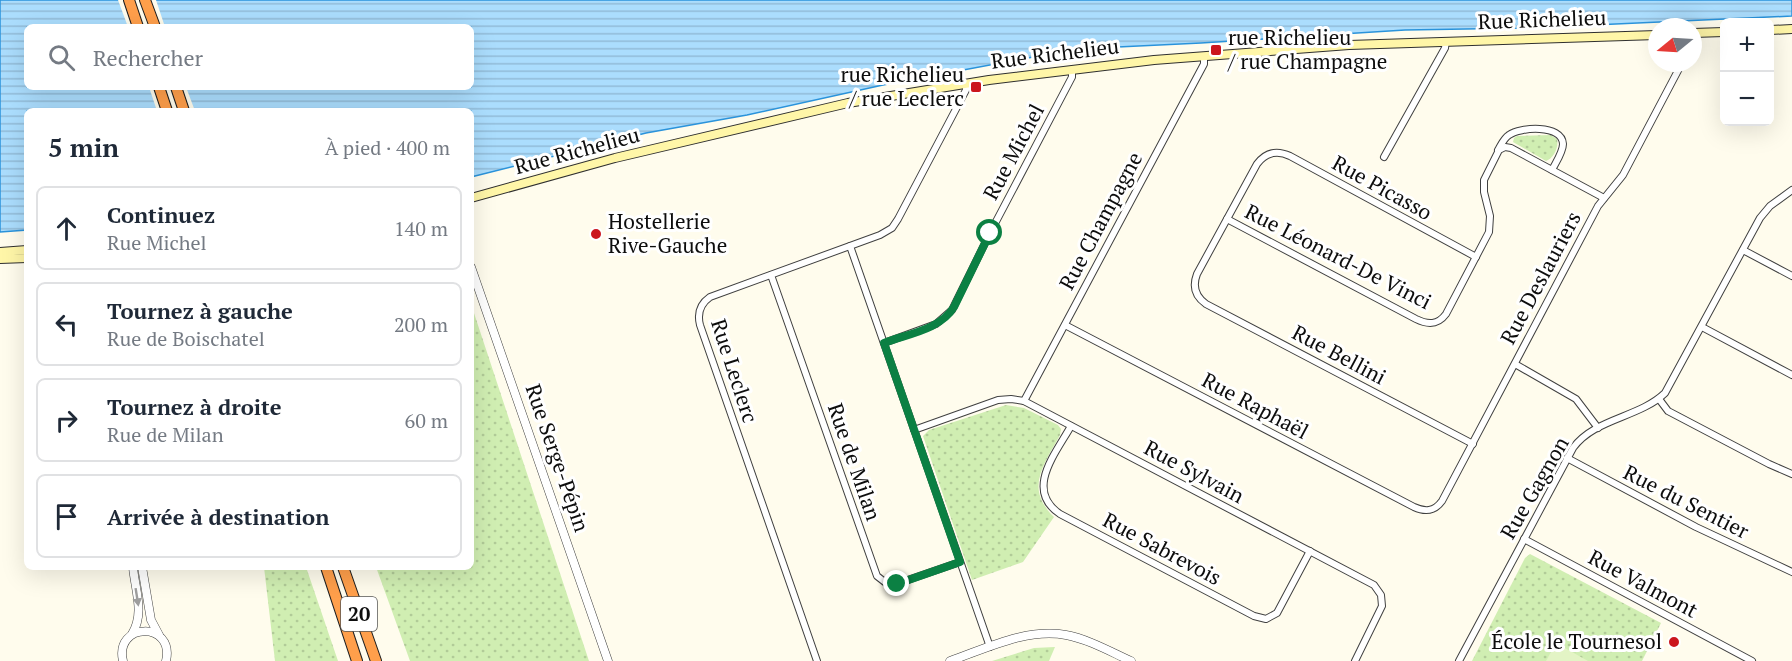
<!DOCTYPE html>
<html lang="fr">
<meta charset="utf-8">
<style>
:root{--surface:#fff;--page:#f2f2f3;--text:#1f2937;--muted:#747a83;--line:#e0e1e3}
body{margin:0;font-family:"PT Serif",serif;background:var(--page);color:var(--text)}
.controls{position:absolute;right:18px;top:18px;display:grid;overflow:hidden;border-radius:9px;box-shadow:0 6px 24px #0002}
.controls button{width:54px;height:54px;display:grid;place-items:center;padding:0;border:0;border-bottom:2px solid var(--line);background:var(--surface);color:var(--text);font:30px sans-serif}
.compass{position:absolute;left:1648px;top:18px;width:54px;height:54px;border-radius:50%;background:var(--surface);box-shadow:0 6px 24px #0002;rotate:252deg}
.stop{position:absolute;width:18px;height:18px;margin:-14px;border:4px solid #0b8043;border-radius:50%;background:#fff}
.stop.end{background:#0b8043;border-color:#fff;box-shadow:0 2px 6px #0008}
.list{margin:0;padding:0;list-style:none}
h2{display:flex;justify-content:space-between;align-items:center;height:78px;margin:0;padding:0 24px;font-size:26px}
h2 small{font-size:20px;font-weight:400;color:var(--muted)}
.list li{display:grid;grid-template-columns:39px 1fr auto;gap:18px;align-items:center;box-sizing:border-box;height:84px;margin:0 12px 12px;padding:0 12px;border:2px solid var(--line);border-radius:9px}
.list b{display:block;font-size:22px;white-space:nowrap}
.list p{margin:0;font-size:20px;white-space:nowrap;color:var(--muted)}
.list em{font-size:20px;font-style:normal;color:var(--muted)}
.icon{flex:none;width:33px;height:33px;fill:none;stroke:currentColor;stroke-width:2;stroke-linecap:round;stroke-linejoin:round}
.map{position:relative;flex:none;width:1792px;height:661px;overflow:hidden}
.search{position:absolute;background:var(--surface);box-shadow:0 6px 24px #0002;left:24px;top:24px;width:450px;height:66px;display:flex;align-items:center;gap:15px;box-sizing:border-box;padding:0 21px;border-radius:9px;color:var(--muted);font-size:22px}
.panel{position:absolute;background:var(--surface);box-shadow:0 6px 24px #0002;left:24px;top:108px;width:450px;height:462px;border-radius:9px}
.map>svg:first-child{display:block}
</style>
<div class="map">
<svg width="1792" height="661" viewBox="0 0 1792 661">
<defs>
<pattern id="green-dots" width="8" height="8" patternUnits="userSpaceOnUse" patternTransform="scale(1.5)"><rect width="8" height="8" fill="#d0eeb2"/><path d="M2 2h.1M6 6h.1" fill="none" stroke="#b1cb98" stroke-width="1.8" stroke-linecap="round"/></pattern>
<pattern id="water-rules" width="6" height="5" patternUnits="userSpaceOnUse" patternTransform="scale(1.5)"><rect width="6" height="5" fill="#abddfd"/><path d="M0 2.5h6" fill="none" stroke="#92bcd8"/></pattern>
</defs>
<rect width="100%" height="100%" fill="#fffced"/>
<g fill="url(#green-dots)">
<path d="M1551,135l6,4c2,8 -3,19 -11,22l-33,-19 1,-4 3,-2z"/>
<path d="M471,304l118,357h-179l-34,-94h95z"/>
<path d="M1006,405l18,3 34,17 3,4 -1,6c-16,30 -36,53 -6,82l-31,45 -51,18 -49,-144 6,-6z"/>
<path d="M1530,554l131,69 -19,38h-170l53,-103z"/>
<path d="M264,567h42l32,94h-63z"/>
<path d="M1055,647l-6,14h-57l42,-13z"/>
</g>
<path fill="#e3f4c5" d="M1556,643l32,18h-42z"/>
<path fill="url(#water-rules)" stroke="#2a93db" stroke-width="1.5" fill-rule="evenodd" d="M0,0h1792v16l-264,12 -123,2 -204,13 -125,6 -193,36 -136,30 -101,18 -175,44v-66h-444v119l-27,2zM27,27h444v60h-444z"/>
<g fill="#fffced">
<path d="M118,0h38l9,27h-37z"/>
<path d="M149,87h37l9,24h-38z"/>
</g>
<g fill="none" stroke-linecap="round" stroke-linejoin="round">
<defs>
<g id="minor">
<path d="M1498,150c3,-5 6,-12 11,-15 11,-8 53,-11 54,9 0,8 -7,18 -11,26"/>
<path d="M1384,157l61,-109 1,-7"/>
<path d="M1227,219l189,100c12,6 22,6 30,-5l43,-82 1,-16 -6,-24v-12l15,-30 6,-3 6,1 93,50"/>
<path d="M850,246l140,401"/>
<path d="M1743,250l49,26"/>
<path d="M771,275l106,301 9,7 10,1 64,-22"/>
<path d="M1065,325l349,182c11,5 20,5 28,-6l156,-295 25,-31 59,-112"/>
<path d="M1702,327l90,48"/>
<path d="M884,343l52,-19 16,-14 38,-77 82,-156v-7"/>
<path d="M1515,364l61,35 22,29"/>
<path d="M1659,399l9,12 101,53 23,10"/>
<path d="M1024,401l180,-337v-8"/>
<path d="M1071,426c-15,27 -47,64 -11,88l194,102 12,3 11,-6 33,-62"/>
<path d="M914,430l84,-30 13,-1 13,2 350,184 7,10 1,11 -27,55"/>
<path d="M1473,444l-267,-140c-10,-7 -14,-17 -9,-30l60,-110c9,-12 20,-14 33,-8l186,101"/>
<path d="M1567,458l129,69 96,45"/>
<path d="M1524,539l228,122"/>
<path d="M817,661l-117,-336c-3,-12 0,-21 10,-28l170,-62 12,-7 6,-9 68,-129v-7"/>
<path d="M1459,661l114,-213c22,-30 66,-30 92,-55l95,-175 10,-12 22,-16"/>
</g>
<g id="tertiary">
<path d="M471,267l137,394"/>
<path d="M142,567l9,53 8,15"/>
<path d="M132,634c13,-21 3,-44 1,-67"/>
<path d="M123,661c-9,-39 52,-40 43,0"/>
<path d="M950,661c37,-13 76,-33 116,-26 22,4 45,17 65,26"/>
</g>
<g id="secondary">
<path d="M1770,30l22,-1"/>
<path d="M1693,33l31,-1"/>
<path d="M471,198l144,-40 233,-55 141,-23 165,-20 195,-15 308,-10"/>
<path d="M0,252l27,-2"/>
<path d="M0,259l27,-1"/>
</g>
<g id="motorway">
<path d="M129,0l9,27"/>
<path d="M145,0l10,27"/>
<path d="M159,87l8,24"/>
<path d="M176,87l8,24"/>
<path d="M326,567l31,94"/>
<path d="M343,567l33,94"/>
</g>
</defs>
<use href="#minor" stroke="#404040" stroke-width="8"/>
<use href="#tertiary" stroke="#404040" stroke-width="9"/>
<use href="#secondary" stroke="#2f2f2f" stroke-width="10"/>
<use href="#motorway" stroke="#1e1e1e" stroke-width="12"/>
<use href="#minor" stroke="#fff" stroke-width="6"/>
<use href="#tertiary" stroke="#fff" stroke-width="8"/>
<use href="#secondary" stroke="#fff6a8" stroke-width="8"/>
<use href="#motorway" stroke="#ff9f4b" stroke-width="10"/>
</g>
<defs><path id="oneway-solid" d="M-6-.8H1V-3.2L6.5 0L1 3.2V.8H-6Z" transform="scale(1.5)"/></defs>
<use fill="#9e9e9e" href="#oneway-solid" transform="translate(137 597) rotate(81)"/>
<g fill="none" stroke-linecap="round" stroke-linejoin="round">
<path stroke="#0b8043" stroke-width="8" d="M897,584l63,-22 -76,-219c23,-9 56,-13 70,-36l36,-74"/>
</g>
<g fill="#cb161d" stroke="#fff" stroke-width="2">
<rect x="1210" y="44" width="12" height="12" rx="3"/>
<rect x="970" y="81" width="12" height="12" rx="3"/>
<circle cx="596" cy="234" r="6"/>
<circle cx="1674" cy="642" r="6"/>
</g>
<g text-anchor="middle" stroke-width="6" stroke-linejoin="round" paint-order="stroke">
<rect fill="#fff" stroke="#565656" stroke-width="1.5" x="341" y="597" width="36" height="34" rx="4.5"/>
<g font-size="20" font-weight="bold" fill="#0d0d0d">
<text x="359" y="621">20</text>
</g>
<g font-size="21" fill="#0d0d0d" stroke="#fff">
<text transform="translate(1542 20) rotate(-2)" y="7">Rue Richelieu</text>
<text transform="translate(1055 54) rotate(-7)" y="7">Rue Richelieu</text>
<text transform="translate(577 151) rotate(-15)" y="7">Rue Richelieu</text>
<text transform="translate(1014 152) rotate(-62)" y="7">Rue Michel</text>
<text transform="translate(1382 188) rotate(29)" y="7">Rue Picasso</text>
<text transform="translate(1101 221) rotate(-62)" y="7">Rue Champagne</text>
<text transform="translate(1338 257) rotate(27)" y="7">Rue Léonard-De Vinci</text>
<text transform="translate(1541 278) rotate(-62)" y="7">Rue Deslauriers</text>
<text transform="translate(1339 355) rotate(28)" y="7">Rue Bellini</text>
<text transform="translate(734 371) rotate(72)" y="7">Rue Leclerc</text>
<text transform="translate(1255 406) rotate(28)" y="7">Rue Raphaël</text>
<text transform="translate(557 458) rotate(71)" y="7">Rue Serge-Pépin</text>
<text transform="translate(854 462) rotate(71)" y="7">Rue de Milan</text>
<text transform="translate(1194 472) rotate(28)" y="7">Rue Sylvain</text>
<text transform="translate(1535 488) rotate(-60)" y="7">Rue Gagnon</text>
<text transform="translate(1686 502) rotate(27)" y="7">Rue du Sentier</text>
<text transform="translate(1162 549) rotate(28)" y="7">Rue Sabrevois</text>
<text transform="translate(1643 584) rotate(28)" y="7">Rue Valmont</text>
</g>
<g font-size="21" fill="#0d0d0d" stroke="#fff" text-anchor="start">
<text x="1228" y="45">rue Richelieu<tspan x="1228" dy="24">/ rue Champagne</tspan></text>
<text x="964" y="82" text-anchor="end">rue Richelieu<tspan x="964" dy="24">/ rue Leclerc</tspan></text>
<text x="608" y="229">Hostellerie<tspan x="608" dy="24">Rive-Gauche</tspan></text>
<text x="1662" y="649" text-anchor="end">École le Tournesol</text>
</g>
</g>
</svg>
<div class="controls">
<button>+</button>
<button>−</button>
</div>
<svg class="compass" viewBox="-18 -18 36 36"><path d="M0-13l5 13h-10z" fill="#e53935"/><path d="M0 13l5-13h-10z" fill="#747a83"/></svg>
<div class="stop" style="left:990px;top:233px"></div>
<div class="stop end" style="left:897px;top:584px"></div>
<div class="search"><svg class="icon" aria-label="search" viewBox="0 0 24 24"><circle cx="10" cy="10" r="6"/><path d="M15 15l6 6"/></svg>Rechercher</div>
<section class="panel">
<h2>5 min<small>À pied · 400 m</small></h2>
<ul class="list">
<li><svg class="icon" aria-label="ahead" viewBox="0 0 24 24"><path d="M12 20V5M6 11l6-6 6 6"/></svg><div><b>Continuez</b><p>Rue Michel</p></div><em>140 m</em></li>
<li><svg class="icon" aria-label="left" viewBox="0 0 24 24"><path d="M17 20v-9H6M10 6l-5 5 5 5"/></svg><div><b>Tournez à gauche</b><p>Rue de Boischatel</p></div><em>200 m</em></li>
<li><svg class="icon" aria-label="right" viewBox="0 0 24 24"><path d="M7 20v-9h11M14 6l5 5-5 5"/></svg><div><b>Tournez à droite</b><p>Rue de Milan</p></div><em>60 m</em></li>
<li><svg class="icon" aria-label="arrive" viewBox="0 0 24 24"><path d="M6 21V4h12l-3 4 3 4H6"/></svg><div><b>Arrivée à destination</b></div></li>
</ul>
</section>
</div>
